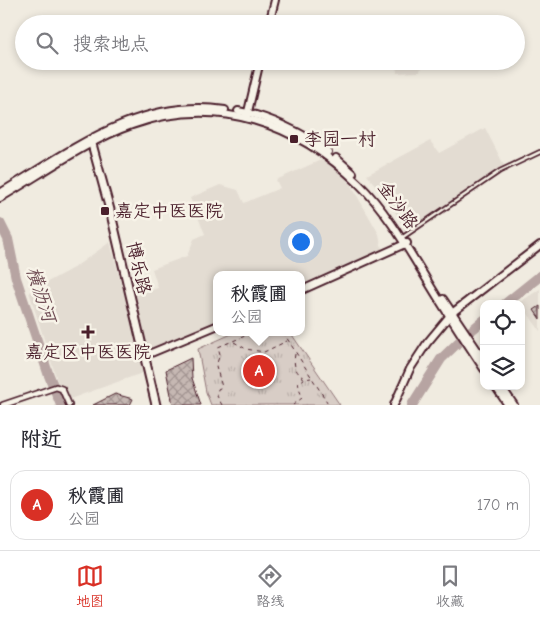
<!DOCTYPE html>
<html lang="zh">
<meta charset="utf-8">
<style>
:root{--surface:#fff;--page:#f7f7f7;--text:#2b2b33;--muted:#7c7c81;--line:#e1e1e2;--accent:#d93025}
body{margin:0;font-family:"Comic Neue","LXGW WenKai TC",sans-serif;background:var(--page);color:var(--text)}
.controls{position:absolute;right:15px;bottom:15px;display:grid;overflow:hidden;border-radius:10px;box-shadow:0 2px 8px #0003}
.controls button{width:45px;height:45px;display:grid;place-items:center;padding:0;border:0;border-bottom:1px solid var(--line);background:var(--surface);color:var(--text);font:25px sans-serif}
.you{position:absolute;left:300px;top:241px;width:18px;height:18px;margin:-12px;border:4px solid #fff;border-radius:50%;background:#1a73e8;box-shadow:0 0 0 8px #1a73e833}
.badge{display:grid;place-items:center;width:32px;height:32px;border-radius:50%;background:var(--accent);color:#fff;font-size:16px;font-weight:700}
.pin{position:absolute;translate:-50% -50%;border:2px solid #fff;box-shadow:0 1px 5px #0006}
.popup{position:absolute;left:213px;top:271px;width:92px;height:65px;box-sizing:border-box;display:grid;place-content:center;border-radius:10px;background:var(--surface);filter:drop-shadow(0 1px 4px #0005);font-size:16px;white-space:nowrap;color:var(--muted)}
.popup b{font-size:19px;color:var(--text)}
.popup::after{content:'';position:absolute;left:50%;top:100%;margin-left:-10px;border:10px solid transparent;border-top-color:var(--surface)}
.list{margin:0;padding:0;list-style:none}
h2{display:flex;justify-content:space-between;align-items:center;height:65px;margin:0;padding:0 20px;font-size:21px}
h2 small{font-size:16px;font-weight:400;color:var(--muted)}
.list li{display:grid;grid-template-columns:32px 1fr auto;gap:15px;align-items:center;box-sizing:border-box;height:70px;margin:0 10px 10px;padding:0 10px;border:1px solid var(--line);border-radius:15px}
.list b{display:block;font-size:19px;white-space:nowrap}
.list p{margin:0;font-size:16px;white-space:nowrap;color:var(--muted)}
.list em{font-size:16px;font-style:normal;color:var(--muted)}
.icon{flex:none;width:28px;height:28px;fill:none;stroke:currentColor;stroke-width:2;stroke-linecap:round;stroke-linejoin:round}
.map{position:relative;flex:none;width:540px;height:405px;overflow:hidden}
.search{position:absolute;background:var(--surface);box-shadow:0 2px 8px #0003;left:15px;right:15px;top:15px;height:55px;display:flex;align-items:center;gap:12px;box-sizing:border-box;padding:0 18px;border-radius:28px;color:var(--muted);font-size:19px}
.sheet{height:145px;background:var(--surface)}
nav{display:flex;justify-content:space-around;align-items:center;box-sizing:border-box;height:70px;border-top:1px solid var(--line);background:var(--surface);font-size:14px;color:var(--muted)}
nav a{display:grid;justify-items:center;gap:2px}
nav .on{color:var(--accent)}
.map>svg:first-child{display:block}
</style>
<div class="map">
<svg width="540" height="405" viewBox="0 0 540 405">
<defs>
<pattern id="grass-tufts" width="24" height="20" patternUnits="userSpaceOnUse" patternTransform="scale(1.25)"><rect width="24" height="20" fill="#d8cdc6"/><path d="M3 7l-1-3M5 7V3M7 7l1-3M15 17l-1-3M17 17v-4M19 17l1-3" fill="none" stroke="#bbb0aa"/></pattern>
<pattern id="building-cross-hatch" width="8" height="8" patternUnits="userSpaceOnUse" patternTransform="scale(1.25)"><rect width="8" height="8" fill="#c6b8b3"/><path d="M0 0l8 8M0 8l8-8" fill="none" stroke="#a39592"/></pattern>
</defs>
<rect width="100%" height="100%" fill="#f0ebe0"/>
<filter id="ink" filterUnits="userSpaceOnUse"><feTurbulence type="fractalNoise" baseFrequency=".02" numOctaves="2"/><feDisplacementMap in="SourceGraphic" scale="10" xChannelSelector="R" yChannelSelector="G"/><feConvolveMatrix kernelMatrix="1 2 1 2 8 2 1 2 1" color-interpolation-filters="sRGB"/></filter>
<g filter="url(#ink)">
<g fill="#e3dcd2">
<path d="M341,61h81l-2,11 -23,1 -1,-11 -56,2z"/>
<path d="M485,128l19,37 -99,67 -6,-14 -10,-16 -22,-27 63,-34 9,12z"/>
<path d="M323,159l17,13 12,15 27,47 3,16 -80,34v-9h-86v46l-68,28 -12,-54 22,-7 -6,-19 35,-13 7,-17 11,-5 -15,-36 30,-13 18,5 6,13 36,-15 -4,-8z"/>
<path d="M110,242l35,130 -75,27 -12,-16 -29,-91 46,-25z"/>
<path d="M540,289v42l-20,-29z"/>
</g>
<path fill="url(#grass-tufts)" stroke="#917678" d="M236,332h54l50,73h-129l-5,-13 -8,-43z"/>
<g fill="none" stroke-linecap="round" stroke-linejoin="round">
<g stroke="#b7a4a2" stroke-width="10">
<path d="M0,223l8,16 8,39 32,95 13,32"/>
<path d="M505,304l35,-28"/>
<path d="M412,405l29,-46 26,-25 17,-14"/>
</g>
</g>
<g fill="url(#building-cross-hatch)" stroke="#4a1f2b">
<path d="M540,306v13l-6,-9z"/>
<path d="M191,358l1,20 9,27h-28l-7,-35z"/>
<path d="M115,394l18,5 -3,6h-37z"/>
</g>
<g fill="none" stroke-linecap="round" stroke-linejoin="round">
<defs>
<path id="lane" d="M403,237l97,-66 40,-19"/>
<path id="street" d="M3,405l53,-18 6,2 7,16"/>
<g id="secondary">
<path d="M269,24l6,-24"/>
<path d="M238,111c27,4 69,23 90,41"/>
<path d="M247,116l13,-55"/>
<path d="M336,158l17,15"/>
<path d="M0,193c70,-42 139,-96 225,-83"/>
<path d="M0,198c40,-23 88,-58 132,-73 85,-30 165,-2 227,59 26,25 49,65 68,96 18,30 37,59 57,89"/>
<path d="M302,290l105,-47"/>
<path d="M443,299l41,61"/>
<path d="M144,356l72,-30"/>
<path d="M495,386l13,19"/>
<path d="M501,386l13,19"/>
<path d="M394,405l16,-36 17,-26 25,-30 88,-68"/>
</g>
<path id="primary" d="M92,144l18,66 46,195"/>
</defs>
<use href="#lane" stroke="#4a1f2b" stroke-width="6"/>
<use href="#street" stroke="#4a1f2b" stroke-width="8"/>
<use href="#secondary" stroke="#4a1f2b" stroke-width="10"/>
<use href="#primary" stroke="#4a1f2b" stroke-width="11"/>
<g stroke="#4a1f2b" stroke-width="1" stroke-dasharray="4 4" stroke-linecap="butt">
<path d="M283,332l46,73"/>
<path d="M234,342l12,7 18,3 23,-11"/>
<path d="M295,354c-2,11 0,18 10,25l6,-1"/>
<path d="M222,405l-5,-9 1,-7 4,-2 -6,-21 4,-12 -2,-7 37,-15"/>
<path d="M293,405l9,-7 -4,-15 6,-4"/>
</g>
<use href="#lane" stroke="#f7f3e8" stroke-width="2.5"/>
<use href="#street" stroke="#f7f3e8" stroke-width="4.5"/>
<use href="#secondary" stroke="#f7f3e8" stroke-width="6"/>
<use href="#primary" stroke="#f7f3e8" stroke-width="7"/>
</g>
</g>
<g fill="#4a1f2b" stroke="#f7f3e8" stroke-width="2">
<rect x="289" y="134" width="10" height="10" rx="2.5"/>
<rect x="100" y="206" width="10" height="10" rx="2.5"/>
<path d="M85.5 324.5h5v5h5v5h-5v5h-5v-5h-5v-5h5z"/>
</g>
<g text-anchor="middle" stroke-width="5" stroke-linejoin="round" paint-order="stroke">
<g font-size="18" fill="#4a1f2b" stroke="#f7f3e8" text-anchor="start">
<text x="304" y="145">李园一村</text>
<text x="115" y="217">嘉定中医医院</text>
<text x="88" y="358" text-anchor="middle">嘉定区中医医院</text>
</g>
<g font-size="18" fill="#4a1f2b" stroke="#f7f3e8">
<text transform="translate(398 205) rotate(54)" y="6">金沙路</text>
<text transform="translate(139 268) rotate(77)" y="6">博乐路</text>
</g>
<g font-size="19" font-style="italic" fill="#704e55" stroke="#f7f3e8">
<text transform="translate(42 294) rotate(72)" y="7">横沥河</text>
</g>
</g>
</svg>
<div class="controls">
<button><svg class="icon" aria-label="locate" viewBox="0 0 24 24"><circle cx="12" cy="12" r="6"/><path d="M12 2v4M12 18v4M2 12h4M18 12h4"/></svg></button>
<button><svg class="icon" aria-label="layers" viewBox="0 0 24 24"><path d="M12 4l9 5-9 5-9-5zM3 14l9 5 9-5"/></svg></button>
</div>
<div class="you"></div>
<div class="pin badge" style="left:259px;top:371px">A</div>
<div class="popup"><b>秋霞圃</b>公园</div>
<div class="search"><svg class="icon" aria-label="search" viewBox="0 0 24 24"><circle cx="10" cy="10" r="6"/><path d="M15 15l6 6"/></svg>搜索地点</div>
</div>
<section class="sheet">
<h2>附近<small></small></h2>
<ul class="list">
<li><span class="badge">A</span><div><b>秋霞圃</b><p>公园</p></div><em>170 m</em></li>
</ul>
</section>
<nav>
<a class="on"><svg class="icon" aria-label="map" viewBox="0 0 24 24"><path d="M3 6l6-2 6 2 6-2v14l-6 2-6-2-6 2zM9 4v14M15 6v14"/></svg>地图</a>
<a><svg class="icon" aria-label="directions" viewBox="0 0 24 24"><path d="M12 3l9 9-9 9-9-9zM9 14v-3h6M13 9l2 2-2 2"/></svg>路线</a>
<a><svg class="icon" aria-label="saved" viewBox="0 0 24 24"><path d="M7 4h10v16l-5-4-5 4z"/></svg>收藏</a>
</nav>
